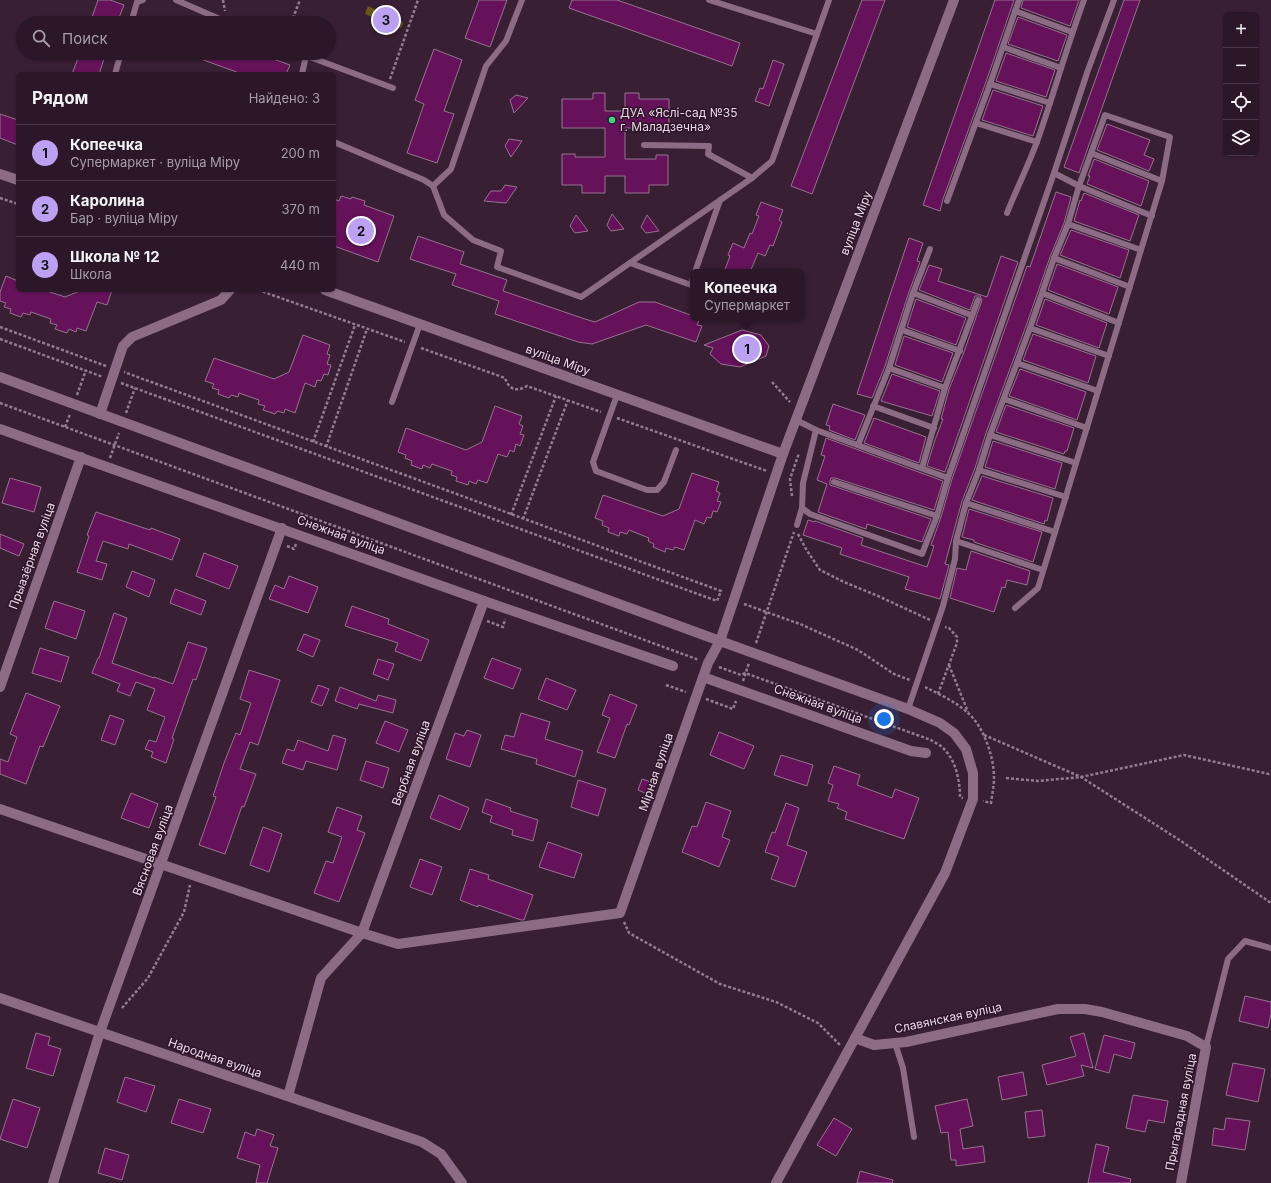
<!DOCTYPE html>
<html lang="ru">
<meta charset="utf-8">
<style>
:root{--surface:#2b1727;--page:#372433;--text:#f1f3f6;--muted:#a69fa7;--line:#473644;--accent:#bca0f2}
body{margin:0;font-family:Inter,sans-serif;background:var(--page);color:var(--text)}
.controls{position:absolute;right:12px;top:12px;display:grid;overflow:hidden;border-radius:6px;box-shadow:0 1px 3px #0004}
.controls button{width:36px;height:36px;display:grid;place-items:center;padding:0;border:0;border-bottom:1px solid var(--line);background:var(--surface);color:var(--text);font:20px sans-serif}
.you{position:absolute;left:884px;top:719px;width:14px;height:14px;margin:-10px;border:3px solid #fff;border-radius:50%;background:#1a73e8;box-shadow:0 0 0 6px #1a73e833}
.badge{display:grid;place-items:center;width:26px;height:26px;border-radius:50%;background:var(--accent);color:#111;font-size:13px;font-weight:700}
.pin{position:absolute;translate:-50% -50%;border:2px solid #fff;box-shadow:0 1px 4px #0006}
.popup{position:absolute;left:690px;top:269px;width:114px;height:52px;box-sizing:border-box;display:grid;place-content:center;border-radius:6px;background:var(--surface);filter:drop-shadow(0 1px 3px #0005);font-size:13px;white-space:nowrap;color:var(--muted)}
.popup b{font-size:15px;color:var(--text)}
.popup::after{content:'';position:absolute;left:50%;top:100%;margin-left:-8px;border:8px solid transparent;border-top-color:var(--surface)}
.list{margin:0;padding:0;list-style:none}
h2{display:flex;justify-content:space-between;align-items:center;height:52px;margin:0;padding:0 16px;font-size:17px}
h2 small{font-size:13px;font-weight:400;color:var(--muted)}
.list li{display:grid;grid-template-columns:26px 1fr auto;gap:12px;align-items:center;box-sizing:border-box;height:56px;padding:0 16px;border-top:1px solid var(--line)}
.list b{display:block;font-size:15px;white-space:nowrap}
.list p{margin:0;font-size:13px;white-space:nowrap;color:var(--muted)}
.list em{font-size:13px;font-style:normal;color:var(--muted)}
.icon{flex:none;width:22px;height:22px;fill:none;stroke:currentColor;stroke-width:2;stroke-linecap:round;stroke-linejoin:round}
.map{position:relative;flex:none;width:1271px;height:1183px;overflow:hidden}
.search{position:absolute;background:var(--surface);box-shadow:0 1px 3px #0004;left:16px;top:16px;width:320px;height:44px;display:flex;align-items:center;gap:10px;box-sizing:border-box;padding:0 14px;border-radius:22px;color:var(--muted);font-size:15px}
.panel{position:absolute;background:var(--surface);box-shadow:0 1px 3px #0004;left:16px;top:72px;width:320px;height:220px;border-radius:6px}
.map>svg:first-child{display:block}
</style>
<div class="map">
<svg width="1271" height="1183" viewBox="0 0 1271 1183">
<rect width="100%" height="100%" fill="#391f34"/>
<path fill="#6a5916" d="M368,6l20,10 5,1 9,4 1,3 -2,4 -36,-14z"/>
<g fill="#66125b" stroke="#94748d">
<path d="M98,0h12l14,5 -7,18h-27z"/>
<path d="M479,0h28l-17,47 -25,-9z"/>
<path d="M572,0h45l123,43 -8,23 -163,-58z"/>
<path d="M862,0h23l-73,194 -21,-8z"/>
<path d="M995,0h19l-28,82 -43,117 -3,12 -17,-6z"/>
<path d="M1023,0h56l-9,26 -49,-18z"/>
<path d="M1124,0h16l-61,173 -15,-6z"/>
<path d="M1018,17l49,18 -9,26 -50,-17z"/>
<path d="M434,49l28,11 -18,51 10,3 -17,49 -30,-10 17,-49 -9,-4z"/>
<path d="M80,53h26l-7,21h-27z"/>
<path d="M187,53h69l34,12 -4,9h-44l-55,-20z"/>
<path d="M1006,53l49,17 -9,27 -50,-16z"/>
<path d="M773,60l11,4 -15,42 -14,-5 5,-13 3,1z"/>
<path d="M993,90l50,16 -10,30 -51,-16z"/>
<path d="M593,93h12v18h20v-18h14v6h30v29h-44v31h31v-4h12v30h-19v8h-24v-17h-20v17h-23v-8h-20v-31h13v3h30v-29h-43v-29h31z"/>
<path d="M516,95l12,3 -14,15 -4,-13z"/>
<path d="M0,114l18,6v25l-18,-7z"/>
<path d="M1107,124l43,16 -6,15 10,4 -5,12 -52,-21z"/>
<path d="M509,139l13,2 -11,16 -6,-11z"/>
<path d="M1094,159l55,22 -8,25 -54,-22 3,-8h-2z"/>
<path d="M505,185l12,2 -11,16 -22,-2 7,-10h10z"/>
<path d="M1056,192l15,5 -7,26 -14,34 -24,69 -40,107 -11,35 -13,33 -17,63 4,1 -9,34 -35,-10 4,-12 -69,-23 2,-6 -39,-13 5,-15 7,2v-1l48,17 -2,7 66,22 7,-21 -3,-1 10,-28 11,-38 75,-213 3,1z"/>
<path d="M1084,193l55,22 -9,26 -56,-20 6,-21 1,1z"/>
<path d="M341,196l10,3 1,-2 13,4 -1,4 30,11 -16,46 -44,-16v-47l5,2z"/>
<path d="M761,202l22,8 -4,10 3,2 -9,24 -3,-1 -5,11 -7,-3 -8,19h-26l6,-16 -2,-1 5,-12 11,5 6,-15 2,1 7,-18 -3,-1z"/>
<path d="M612,214l12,15 -13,2 -4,-6z"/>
<path d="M576,215l12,16 -13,2 -5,-7z"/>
<path d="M647,215l12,16 -13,2 -5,-6z"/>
<path d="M1071,230l58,20 -9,28 -60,-23z"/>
<path d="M418,236l46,16 -4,12 47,16 -4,11 82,28 10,3 44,-20h16l38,14v2h7l-3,7 5,1 -6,16 -50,-17 -54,19 -14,-2 -83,-28 4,-13 -47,-16 4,-11 -46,-15z"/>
<path d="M909,238l14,5 -6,18 3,1 -11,30 -24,74 -13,32 -15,-4z"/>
<path d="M1001,256l17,6 -73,210 -18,-6 8,-26 8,-21h-2l8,-30 15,-37 18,-52 -2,-4h-5l-5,14 -51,-20 10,-25 13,4 -4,12 49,16z"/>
<path d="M1057,264l61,23 -9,27 -61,-24z"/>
<path d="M6,276l12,5v9h26l21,7 17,-7h30l-5,15 -10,-3 -11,29 -9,-3 -1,4 -7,-3 -2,4 -12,-4 2,-4 -7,-2 1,-4 -20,-7 -1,3 -7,-2 -2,4 -11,-4 1,-4 -7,-2 2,-4 -6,-2v-9z"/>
<path d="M916,299l50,19 -10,27 -49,-18z"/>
<path d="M1045,299l62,24 -8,25 -63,-23z"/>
<path d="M742,330l19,5 8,11 -3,10 -26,11 -19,-3 -11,-10 3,-6 -9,-3z"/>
<path d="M1033,334l63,22 -8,27 -65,-23z"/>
<path d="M303,335l27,10 -3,9 3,1 -3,9 4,1 -3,10 -4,-1 -3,7 -4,-1 -2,7 -10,-4 -10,30 -10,-4 -1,4 -7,-2 -2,3 -12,-4 2,-4 -7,-2 1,-4 -20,-7 -1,4 -7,-2 -2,3 -11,-4 1,-4 -7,-2 2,-4 -9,-3 9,-23 60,21 15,-7z"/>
<path d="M904,336l49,17 -11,29 -47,-17z"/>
<path d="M1020,369l66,23 -9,28 -68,-24z"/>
<path d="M892,374l48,17 -8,25 -51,-15z"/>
<path d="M833,404l32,11 -10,25 -26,-10 1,-4 -4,-1z"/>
<path d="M1006,405l68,23 -7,23h-2l-1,3 -68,-22z"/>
<path d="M495,406l27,10 -3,8 4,2 -3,8 4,1 -4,11 -4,-2 -2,8 -4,-2 -3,7 -9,-3 -11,29 -9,-3 -2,4 -7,-3 -1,4 -12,-4 1,-4 -6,-2 1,-4 -20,-7 -2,4 -7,-3 -1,4 -11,-4 1,-4 -7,-3 1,-3 -8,-3 8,-24 60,22 16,-8z"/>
<path d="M874,418l52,19 -7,26 -55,-20z"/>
<path d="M826,438l117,43 -9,29 -99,-32h-4l-1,3v4l3,1 98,33 -9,23 -55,-18 -1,5 -48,-17 9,-28 -10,-4 8,-24 -4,-1z"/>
<path d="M993,441l69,22 -7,26 -70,-22z"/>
<path d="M692,473l27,9 -3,9 4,2 -3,8 4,1 -4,10 -4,-1 -2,7 -4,-1 -3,7 -9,-4 -11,30 -9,-3 -2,3 -7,-2 -1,4 -12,-5 1,-3 -6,-3 1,-3 -20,-8 -2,4 -7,-2 -1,4 -11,-4 1,-4 -7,-3 1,-4 -8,-3 8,-23 60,21 16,-7z"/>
<path d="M982,476l71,22 -6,23 -2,-1 -1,4 -72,-24z"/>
<path d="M10,478l31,9 -7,25 -32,-9z"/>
<path d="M969,509l73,23 -9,30 -59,-20v-2l-12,-3z"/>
<path d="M96,512l54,18 1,-2 29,11 -8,21 -43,-16 -1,5 -25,-8 -7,20 11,3 -5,16 -25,-8 12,-36 -2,-1z"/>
<path d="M0,534l24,10 -5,12 -19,-8z"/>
<path d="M971,551l59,20 -3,14 -20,-5 -2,8 -3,-1 -8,25 -44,-14 7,-30 9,2z"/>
<path d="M204,553l34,13 -9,23 -33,-13z"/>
<path d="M132,571l23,9 -6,17 -23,-10z"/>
<path d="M289,576l29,11 -10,26 -39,-14 6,-14 9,4z"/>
<path d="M175,589l31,12 -5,14 -31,-12z"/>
<path d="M54,601l31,10 -9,28 -31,-11z"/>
<path d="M352,606l37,13 -1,5 41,16 -8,21 -26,-10 3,-8 -53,-17z"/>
<path d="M114,613l13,5 -15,45 42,15v-1l19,7 15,-42 19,6 -11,32 -3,-1 -21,59 2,1 -8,24 -15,-6 2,-5 -8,-3 4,-9 7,2 9,-25 -18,-7 8,-21 -19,-7 -6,14 -13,-5 3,-7 -28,-11 6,-15h1z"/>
<path d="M304,634l16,6 -7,17 -16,-7z"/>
<path d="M40,648l29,9 -8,25 -29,-9z"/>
<path d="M492,658l29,11 -8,20 -29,-11z"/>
<path d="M378,659l16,5 -6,16 -15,-6z"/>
<path d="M249,670l31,10 -22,65 -8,-3 -10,27 16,5 -12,33 -2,-1 -17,48 -26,-9 17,-48 -3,-1 11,-33 12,-30 4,2 11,-32 -11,-4z"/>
<path d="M546,678l30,12 -9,20 -29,-11z"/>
<path d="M318,685l11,4 -7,17 -11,-4z"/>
<path d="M340,687l36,14 2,-6 18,5 -3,13 -34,-9 -2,5 -22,-8z"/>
<path d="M26,693l34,13 -17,41 -3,-1 -14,38 -26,-10v-15l8,3 9,-25 -7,-3z"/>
<path d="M610,694l27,11 -8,20 -2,-1 -12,34 -18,-6 13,-34 -8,-3z"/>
<path d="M521,713l29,9 -5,17 38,12 -8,26 -39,-13 1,-5 -36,-10 4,-14 9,2z"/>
<path d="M110,715l14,5 -9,25 -14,-5z"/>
<path d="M385,721l23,9 -9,22 -23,-9z"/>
<path d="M467,730l14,5 -11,32 -24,-8 9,-26 9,3z"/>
<path d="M719,732l35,14 -10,23 -34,-14z"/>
<path d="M333,735l13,4 -9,31 -31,-9 -3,9 -21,-7 5,-14 7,2 4,-11 30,11z"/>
<path d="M781,755l32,10 -6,21 -33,-11z"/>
<path d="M366,761l23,7 -6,20 -23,-8z"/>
<path d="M834,766l26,9 -3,10 35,13 3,-9 24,9 -15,41 -59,-20 2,-7 -10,-4 2,-4 -11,-3 5,-16 -5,-2z"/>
<path d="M642,779l9,3 -4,12 -9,-4z"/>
<path d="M578,780l28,9 -8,27 -27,-9z"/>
<path d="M131,793l27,11 -9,24 -28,-10z"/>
<path d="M439,795l30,13 -9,22 -30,-12z"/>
<path d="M486,799l25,9 -1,3 28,9 -5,21 -21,-6 1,-5 -23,-8 2,-6 -10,-4z"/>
<path d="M706,802l25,9 -9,26 8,3 -11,27 -37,-15 10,-26 5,1z"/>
<path d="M786,803l13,5 -12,37 20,7 -12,35 -24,-8 8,-22 -14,-5 7,-20 3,1z"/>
<path d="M337,807l25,9 -5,14 8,3 -26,69 -25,-9 12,-32 7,2 9,-26 -14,-5z"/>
<path d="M263,827l19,7 -13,38 -19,-7z"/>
<path d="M548,842l34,12 -8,24 -35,-11z"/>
<path d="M420,859l22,8 -10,28 -22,-8z"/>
<path d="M470,869l19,6 -1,4 45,16 -9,25h-3l-43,-15v2l-18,-7z"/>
<path d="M1245,996l26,6v12l-3,14 -29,-7z"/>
<path d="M36,1033l14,4 -2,8 13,4 -8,27 -27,-8z"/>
<path d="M1084,1033l9,35 -12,-3 3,11 -37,9 -5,-20 34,-9 -6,-19z"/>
<path d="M1104,1035l31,8 -4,16 -17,-5 -5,19 -14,-4z"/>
<path d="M1233,1063l32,6 -7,33 -32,-7z"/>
<path d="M1023,1072l4,23 -25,5 -4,-23z"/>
<path d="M125,1077l30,9 -9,26 -29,-10z"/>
<path d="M1133,1095l35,6 -4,22 -16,-3 -3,12 -19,-4z"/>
<path d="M13,1099l27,9 -13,40 -27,-9z"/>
<path d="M179,1099l32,10 -8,24 -32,-10z"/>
<path d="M967,1099l6,27 -13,3 3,20 20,-3 2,16 -29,4v-6h-5l-3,-28 -7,1 -6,-27z"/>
<path d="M1042,1110l3,26 -17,2 -3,-26z"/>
<path d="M834,1118l18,11 -16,27 -19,-11z"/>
<path d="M1226,1118l24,3 -5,29 -33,-5 2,-17 10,2z"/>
<path d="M257,1129l17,6 -4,11 8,2 -11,35h-11l4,-18 -23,-7 8,-26 10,4z"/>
<path d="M1096,1144l13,3 -6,25 28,7 -1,4h-42z"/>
<path d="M105,1148l24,7 -7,25 -24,-7z"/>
<path d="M860,1171l33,9 -1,3h-35z"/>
</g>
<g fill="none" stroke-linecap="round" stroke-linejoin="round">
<g stroke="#927d8e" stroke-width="2.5" stroke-dasharray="3 2" stroke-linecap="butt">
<path d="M223,0l2,11"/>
<path d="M291,23l9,-23"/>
<path d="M390,79l28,-79"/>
<path d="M0,198l18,6"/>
<path d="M258,290l147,52"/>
<path d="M0,327l106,39"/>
<path d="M0,339l103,38"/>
<path d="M421,348l84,30c4,12 12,14 22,8l74,26"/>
<path d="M772,382l18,20"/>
<path d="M121,383l596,218 4,-10 -597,-219"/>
<path d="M77,395l9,-25"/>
<path d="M0,403l699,257"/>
<path d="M126,413l9,-25"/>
<path d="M617,418l150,53"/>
<path d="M65,427l5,-13"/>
<path d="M313,442l42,-117"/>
<path d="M326,447l41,-118"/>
<path d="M110,458l9,-25"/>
<path d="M792,496l-2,-17 9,-26"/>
<path d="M511,515l45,-119"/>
<path d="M523,519l45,-119"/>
<path d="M302,526l3,-11"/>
<path d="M798,534l8,15 14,21 24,12 34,14 52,24"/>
<path d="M287,546l7,3 2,-5"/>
<path d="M744,604l56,20 58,26 36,24 16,6"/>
<path d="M487,621l16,6 2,-8"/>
<path d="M756,643l38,-111"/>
<path d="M949,665l19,47"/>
<path d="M719,667l22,8 4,-2 186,67c4,3 10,5 13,9 12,12 16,32 16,48l3,1"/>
<path d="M743,681l6,-18"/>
<path d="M666,685l20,7"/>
<path d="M925,687c14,7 31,15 43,26 16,14 26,44 26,65 0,8 -2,17 -3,25l-8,-2"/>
<path d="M938,694l19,-51v-6l-8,-9 -4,-1"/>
<path d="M706,699l27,10 3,-8"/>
<path d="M984,735l97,42 100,64 90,62"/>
<path d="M1006,778l32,3 43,-4 103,-22 85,19 2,-1"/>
<path d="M624,922l5,11 91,51 56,18 42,21 22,22"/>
<path d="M122,1008l26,-30 36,-66 6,-27"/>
</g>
<g stroke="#8b6c84" stroke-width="6">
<path d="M176,0l53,23"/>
<path d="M709,0l108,34"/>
<path d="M1015,11l57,21"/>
<path d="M131,23l6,-21 6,-2"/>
<path d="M1003,47l58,21"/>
<path d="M299,53l94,35"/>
<path d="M115,74l6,-21"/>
<path d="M302,74l4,-18"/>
<path d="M990,84l60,19"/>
<path d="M976,123l61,19"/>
<path d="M334,142l90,38 9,6 11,29 29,25 28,11 -4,16 84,30 171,-119 20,-17 57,-161"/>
<path d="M644,145l65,1 -1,8 44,24"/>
<path d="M1091,153l71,28"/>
<path d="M1054,173l25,13 73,30"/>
<path d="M433,186l18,-17 35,-103 20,-25 16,-41"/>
<path d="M947,201l43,-117 29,-84"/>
<path d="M1007,213c10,-25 22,-49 31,-74 16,-46 29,-93 46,-139"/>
<path d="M1068,224l73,26"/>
<path d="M1054,258l76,29"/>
<path d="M630,263l61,22 2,-7"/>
<path d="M695,272l25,-72"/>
<path d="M913,293l58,22"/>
<path d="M1042,293l77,30"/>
<path d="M1030,328l79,28"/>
<path d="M902,330l58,21"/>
<path d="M1017,363l81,28"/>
<path d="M889,368l56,20"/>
<path d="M617,395l-24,67 3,9 51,19h10l7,-8 12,-32"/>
<path d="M1004,399l83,29"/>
<path d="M392,402l28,-78"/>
<path d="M873,406l61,22"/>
<path d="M796,420l20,10 132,48 106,-305 34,-103 26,-70"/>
<path d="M816,430l-13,53 -1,25 8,6 112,40 15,-38 11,-38"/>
<path d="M990,435l86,28"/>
<path d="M858,445l31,-77 24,-75 17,-44"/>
<path d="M922,468l23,-80 33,-88"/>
<path d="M979,470l87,27"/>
<path d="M834,482l103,34"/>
<path d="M966,503l89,29"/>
<path d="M797,525l5,-17"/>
<path d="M956,541l87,29"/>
<path d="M908,709l35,-103 12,-47 1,-18 10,-38 13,-33 11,-35 40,-107 24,-70 14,-34 11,-38 26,-71 65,22 -8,44 -124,407 -23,20"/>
<path d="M895,1043l8,25 11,69"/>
<path d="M1206,1047l22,-88 17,-18 26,7"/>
</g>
<g stroke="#8b6c84" stroke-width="10">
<path d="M100,414l23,-68 9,-9 89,-37 9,-10"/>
<path d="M0,429l484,172 189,65"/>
<path d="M703,677l208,74 15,2"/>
<path d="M0,687l81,-230"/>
<path d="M0,809l362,124 36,11 222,-31 88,-250 12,-22"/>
<path d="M0,998l422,144 19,12 21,29"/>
<path d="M855,1038l19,7 32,-3 152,-33h27l17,3 85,24 19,11 -25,136"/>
<path d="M288,1096l33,-118 41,-45 122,-332"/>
<path d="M53,1183l47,-151 182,-504"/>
</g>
<g stroke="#8b6c84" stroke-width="10">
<path d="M0,174l18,6"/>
<path d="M325,290l458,164"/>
<path d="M720,641l188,68 32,14 14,10 12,16 7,24v26l-28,74 -169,310"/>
</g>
<path stroke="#8b6c84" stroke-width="10" d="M0,377l720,264 63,-187 171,-454"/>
</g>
<circle fill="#37d880" stroke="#2f152a" stroke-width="1.5" cx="612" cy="120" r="4"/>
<g text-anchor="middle" stroke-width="3" stroke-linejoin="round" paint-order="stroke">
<g font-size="12" fill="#e8d7e4" stroke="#2f152a" text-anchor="start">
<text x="620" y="117">ДУА «Яслі-сад №35<tspan x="620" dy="14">г. Маладзечна»</tspan></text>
</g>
<g font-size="12" fill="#e8d7e4" stroke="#2f152a">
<text transform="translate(856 223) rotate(-69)" y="4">вуліца Міру</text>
<text transform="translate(558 360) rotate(20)" y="4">вуліца Міру</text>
<text transform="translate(341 535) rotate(20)" y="4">Снежная вуліца</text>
<text transform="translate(32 556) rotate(-70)" y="4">Прыазёрная вуліца</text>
<text transform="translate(818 704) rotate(20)" y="4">Снежная вуліца</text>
<text transform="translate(411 763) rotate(-70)" y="4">Вербная вуліца</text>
<text transform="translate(656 772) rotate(-71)" y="4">Мірная вуліца</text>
<text transform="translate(153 850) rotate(-70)" y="4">Вясновая вуліца</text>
<text transform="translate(948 1018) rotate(-12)" y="4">Славянская вуліца</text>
<text transform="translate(215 1058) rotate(19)" y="4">Народная вуліца</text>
<text transform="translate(1181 1112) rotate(-79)" y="4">Прыгарадная вуліца</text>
</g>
</g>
</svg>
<div class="controls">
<button>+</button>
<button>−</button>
<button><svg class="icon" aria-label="locate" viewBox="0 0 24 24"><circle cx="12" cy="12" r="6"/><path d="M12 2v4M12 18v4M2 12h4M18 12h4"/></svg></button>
<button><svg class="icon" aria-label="layers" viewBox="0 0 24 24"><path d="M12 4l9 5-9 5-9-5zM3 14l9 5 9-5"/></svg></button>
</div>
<div class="you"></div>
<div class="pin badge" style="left:747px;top:349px">1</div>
<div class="popup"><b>Копеечка</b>Супермаркет</div>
<div class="pin badge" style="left:361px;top:231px">2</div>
<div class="pin badge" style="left:386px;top:20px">3</div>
<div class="search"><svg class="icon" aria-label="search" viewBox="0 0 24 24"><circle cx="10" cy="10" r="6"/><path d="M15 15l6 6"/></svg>Поиск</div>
<section class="panel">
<h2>Рядом<small>Найдено: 3</small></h2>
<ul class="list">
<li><span class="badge">1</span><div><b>Копеечка</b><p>Супермаркет · вуліца Міру</p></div><em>200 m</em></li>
<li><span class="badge">2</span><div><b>Каролина</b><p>Бар · вуліца Міру</p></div><em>370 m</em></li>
<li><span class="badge">3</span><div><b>Школа № 12</b><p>Школа</p></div><em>440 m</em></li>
</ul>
</section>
</div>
